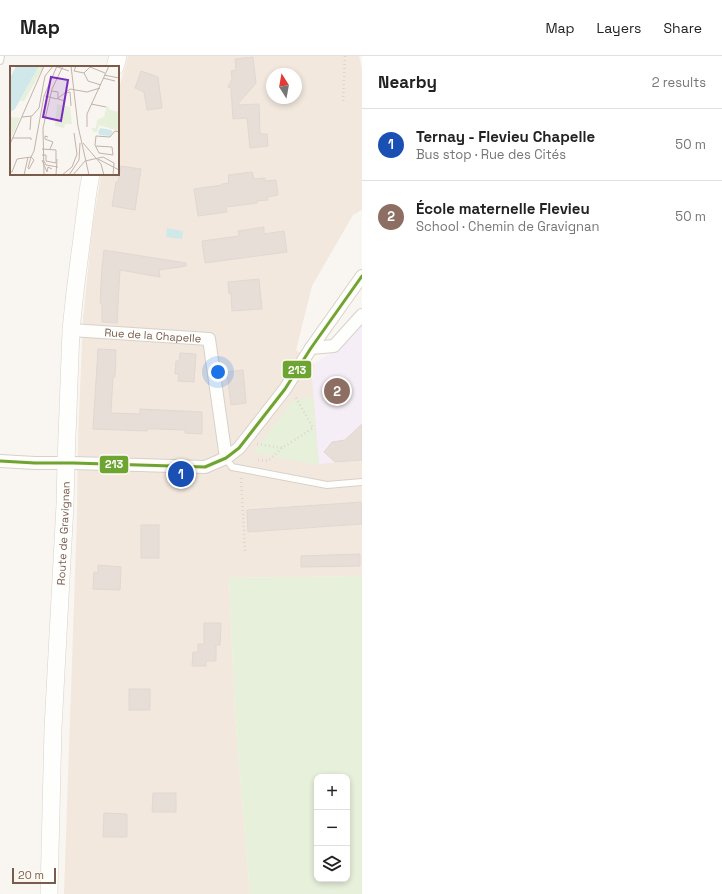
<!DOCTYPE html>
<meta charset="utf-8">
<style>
:root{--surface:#fff;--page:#f2f2f2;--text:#222;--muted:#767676;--line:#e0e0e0;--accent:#7c3aed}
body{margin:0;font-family:"Space Grotesk",sans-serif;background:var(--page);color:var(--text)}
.controls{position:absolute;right:12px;bottom:12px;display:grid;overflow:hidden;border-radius:8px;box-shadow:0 2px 6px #0003}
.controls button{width:36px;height:36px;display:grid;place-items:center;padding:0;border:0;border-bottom:1px solid var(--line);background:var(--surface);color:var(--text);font:20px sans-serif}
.compass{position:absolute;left:266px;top:12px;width:36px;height:36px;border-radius:50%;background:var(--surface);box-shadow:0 2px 6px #0003;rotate:349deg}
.scale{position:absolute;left:12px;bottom:10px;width:44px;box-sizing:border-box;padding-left:4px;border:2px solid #7a5c4d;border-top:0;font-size:11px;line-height:14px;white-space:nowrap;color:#7a5c4d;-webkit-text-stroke:3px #fffaf3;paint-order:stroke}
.you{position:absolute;left:218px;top:316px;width:14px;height:14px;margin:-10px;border:3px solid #fff;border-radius:50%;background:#1a73e8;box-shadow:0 0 0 6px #1a73e833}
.badge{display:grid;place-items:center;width:26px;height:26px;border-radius:50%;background:var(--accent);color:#fff;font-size:13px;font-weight:700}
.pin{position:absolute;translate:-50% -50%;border:2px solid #fff;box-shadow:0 1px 4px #0006}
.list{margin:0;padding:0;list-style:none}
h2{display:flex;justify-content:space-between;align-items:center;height:52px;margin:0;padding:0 16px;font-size:17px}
h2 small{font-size:13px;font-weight:400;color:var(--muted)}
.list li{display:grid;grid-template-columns:26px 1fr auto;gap:12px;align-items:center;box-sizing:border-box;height:72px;padding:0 16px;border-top:1px solid var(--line)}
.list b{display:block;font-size:15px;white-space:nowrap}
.list p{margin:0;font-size:13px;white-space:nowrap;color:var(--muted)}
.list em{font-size:13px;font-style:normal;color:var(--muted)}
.icon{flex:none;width:22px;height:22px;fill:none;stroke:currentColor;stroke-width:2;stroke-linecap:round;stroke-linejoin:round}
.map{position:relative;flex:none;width:362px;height:838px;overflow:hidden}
header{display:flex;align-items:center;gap:24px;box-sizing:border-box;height:56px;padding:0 20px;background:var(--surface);border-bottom:1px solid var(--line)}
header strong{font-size:19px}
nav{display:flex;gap:22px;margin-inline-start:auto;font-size:14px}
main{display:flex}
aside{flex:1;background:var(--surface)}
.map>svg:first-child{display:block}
</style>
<header>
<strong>Map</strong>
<nav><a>Map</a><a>Layers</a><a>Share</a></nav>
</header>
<main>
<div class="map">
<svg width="362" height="838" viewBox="0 0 362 838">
<rect width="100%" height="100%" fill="#f9f5f0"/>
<path fill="#f2e8de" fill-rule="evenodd" d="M128,0h231l3,13v141l-9,5 -41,71 -16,64 18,14 27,-17 21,-26v255l-133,2 6,137 15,179h-186l13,-378 1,-75 5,-122 9,-89 9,-56h17v-82zM272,18h24v24h-24z"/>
<path fill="#f6eef6" d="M362,265v139l-43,4 -7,-87 2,-13 27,-17z"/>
<g fill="#e7f0db" fill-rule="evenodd">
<path d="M313,341l6,67h-8l-57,-12 38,-51z"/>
<path d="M362,520v318h-112l-15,-179 -6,-137zM317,721h30v102h-30z"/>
</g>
<path fill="#d0e8ea" d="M167,172l16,3 -1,8 -16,-2z"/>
<g fill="#e6ded7" stroke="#e2d8d2">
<path d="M253,1l3,26 -19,22 22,-1 1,30h7l1,12 -18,2 -3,-30 -14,1 -2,-31 -3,-1 4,-8 -1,-8 5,-1 -1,-11z"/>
<path d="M141,15l17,6 4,31 -15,2 -3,-18 -9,-4z"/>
<path d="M121,110l20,3 -6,41 -23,-4 4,-24h2z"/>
<path d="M252,116l2,7 11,-1v3l11,-1 2,15 -11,2 1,3 -11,1v2l-31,4 1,5 -29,4 -4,-27 28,-4v-1l7,-1 -1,-8z"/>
<path d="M264,171v7l20,-3 3,21 -82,11 -3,-22 37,-5 -1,-5z"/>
<path d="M104,194l82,13v3l-27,4 1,7 -40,-7 -3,53 -15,-1v-18l-2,-1 2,-36z"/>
<path d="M259,223l3,30 -30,2 -1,-18 -2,1 -1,-12z"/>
<path d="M98,293l18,1 -1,27h-2l-2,36 29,1v-5l62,3v22l-17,-1v-3l-28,-1h-10v2l-54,-2z"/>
<path d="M180,297l16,1 -2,28 -16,-1 1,-7h-4l1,-13h3z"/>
<path d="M243,314l3,33 -15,2 -4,-33z"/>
<path d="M362,368v36l-27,2 -11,-10 8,-10 13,-2z"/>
<path d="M362,446v22l-114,8 -1,-22z"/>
<rect x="141" y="469" width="18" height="33"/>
<path d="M360,498v12l-59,1v-11z"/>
<path d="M98,509l23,2 -1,23 -27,-1 1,-17 4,1z"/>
<path d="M204,567h17l-1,22h-4v16h-10v5h-14l1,-14h5v-8h6z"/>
<rect x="129" y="633" width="21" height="21"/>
<path d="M153,737h23v19h-24z"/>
<path d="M104,757l23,1v23h-24z"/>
</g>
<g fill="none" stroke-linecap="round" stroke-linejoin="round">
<defs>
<g id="lane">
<path d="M0,5l1,-5"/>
<path d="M226,402l6,9 95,18 35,-3"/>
</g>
<g id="street">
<path id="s1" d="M71,274l138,9 17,119"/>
<path d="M311,292l23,-2 28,-31"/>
<path d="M0,405l35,2h38l132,4 21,-9 13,-10 46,-59 26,-41 51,-72"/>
</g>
<g id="secondary">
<path d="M115,11l3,-11"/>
<path id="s2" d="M49,838l4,-166 12,-223 1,-42 5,-133 4,-38 13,-101 3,-17"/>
</g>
</defs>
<use href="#lane" stroke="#d7d1cb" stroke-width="8"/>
<use href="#street" stroke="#d7d1cb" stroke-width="14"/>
<use href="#secondary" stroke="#d9d2cb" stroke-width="18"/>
<g stroke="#dcd5d0" stroke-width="2.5" stroke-dasharray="1 3" stroke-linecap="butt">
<path d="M343,45l2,-45"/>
<path d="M257,388l25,4 31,-20 -18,-32"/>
<path d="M258,404l10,1 14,-13"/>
<path d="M241,422l4,73"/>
</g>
<use href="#lane" stroke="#fefefd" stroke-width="6"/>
<use href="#street" stroke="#fefefd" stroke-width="12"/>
<use href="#secondary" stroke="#fefefd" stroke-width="17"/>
<defs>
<path id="bus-1" d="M0,405l35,2h38l132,4 21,-9 13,-10 46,-59 26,-41 51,-72"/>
</defs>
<use href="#bus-1" stroke="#fffaf3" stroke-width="6"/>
<use href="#bus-1" stroke="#6da432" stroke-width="3"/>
</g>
<g text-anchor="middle" stroke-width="4" stroke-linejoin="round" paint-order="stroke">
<g font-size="11" fill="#7a5c4d" stroke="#fffaf3">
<text dy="4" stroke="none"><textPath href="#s1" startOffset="82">Rue de la Chapelle</textPath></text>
<text dy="4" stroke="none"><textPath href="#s2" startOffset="361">Route de Gravignan</textPath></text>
</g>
</g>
<g transform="translate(10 10)">
<rect width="109" height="109" fill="#f9f5f0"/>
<path d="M29,0h5l-20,35h-4zM47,38l13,3 2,17h-7l-1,4 -9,-2zM97,39l3,5 9,2v19l-20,-6 -2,7h-3l-3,-4h5l1,-8 7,-3zM1,51l9,1 -10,22v-22z" fill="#e7f0db"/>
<path d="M6,0h23l-24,43 -5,3v-34zM90,62l11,2 2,2 -3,4 -10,-1 -2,-2z" fill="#d0e8ea"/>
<path fill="none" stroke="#c2b3aa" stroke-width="1" d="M45,0l14,5M61,0l7,60 11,49M66,0l-2,5 10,2 4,8 13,4M74,7l6,-6 15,6M94,9l15,3M93,12l12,3M42,25l6,1v7l7,2 -1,3M56,27l4,-1 1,14M35,30l12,3 13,-10 17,3 13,-4M81,38l15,3M12,51l10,-1 7,-8 6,-32 8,-10M77,61v-13l22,-48M20,64l1,-14M38,71l-3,-1v3l8,3 -3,7M3,72h18v2M73,77l18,21 3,11M0,78l34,-78M86,80l16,1 1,8 -14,-2 -4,-8 1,-9 14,1 5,-6 4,1M32,89h4v6l10,2v-13l-14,-1M21,91l3,3 -5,9 -1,-1zM88,93l21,11M32,94l5,12 1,-5 4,2M34,95l2,4 12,2M0,106h2l5,-13 14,-2 3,-6 10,-55 13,-30M14,109l4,-18M34,109l-1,-47 9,-39 11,-23M46,109l1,-16M52,109l10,-8 5,-13 -3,-21M59,109l10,-15 1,-17M63,109l12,-14 18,-4 11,6 -1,12"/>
<path fill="#7b2cbf" fill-opacity="0.15" stroke="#7b2cbf" stroke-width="2" d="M41,11l17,3 -7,41 -18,-4z"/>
<rect width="109" height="109" fill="none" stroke="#7a5c4d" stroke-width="2"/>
</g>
<g stroke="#fffaf3" stroke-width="1.5">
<rect x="282" y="304" width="30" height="19" rx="4" fill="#6da432"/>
<rect x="99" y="399" width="30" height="19" rx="4" fill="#6da432"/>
</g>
<g font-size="11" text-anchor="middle" font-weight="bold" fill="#fff">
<text x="297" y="318">213</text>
<text x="114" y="412">213</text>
</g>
</svg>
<div class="controls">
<button>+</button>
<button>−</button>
<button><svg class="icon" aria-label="layers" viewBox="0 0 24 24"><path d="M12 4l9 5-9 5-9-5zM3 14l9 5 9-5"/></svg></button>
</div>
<svg class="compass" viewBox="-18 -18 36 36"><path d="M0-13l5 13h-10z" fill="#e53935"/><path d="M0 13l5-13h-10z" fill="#767676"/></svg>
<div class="scale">20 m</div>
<div class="you"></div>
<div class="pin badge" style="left:181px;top:418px;background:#1a4fb4">1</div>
<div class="pin badge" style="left:337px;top:335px;background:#8d6e63">2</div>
</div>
<aside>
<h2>Nearby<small>2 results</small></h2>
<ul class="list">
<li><span class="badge" style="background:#1a4fb4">1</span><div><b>Ternay - Flevieu Chapelle</b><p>Bus stop · Rue des Cités</p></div><em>50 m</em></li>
<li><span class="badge" style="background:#8d6e63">2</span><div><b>École maternelle Flevieu</b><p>School · Chemin de Gravignan</p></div><em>50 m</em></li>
</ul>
</aside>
</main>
